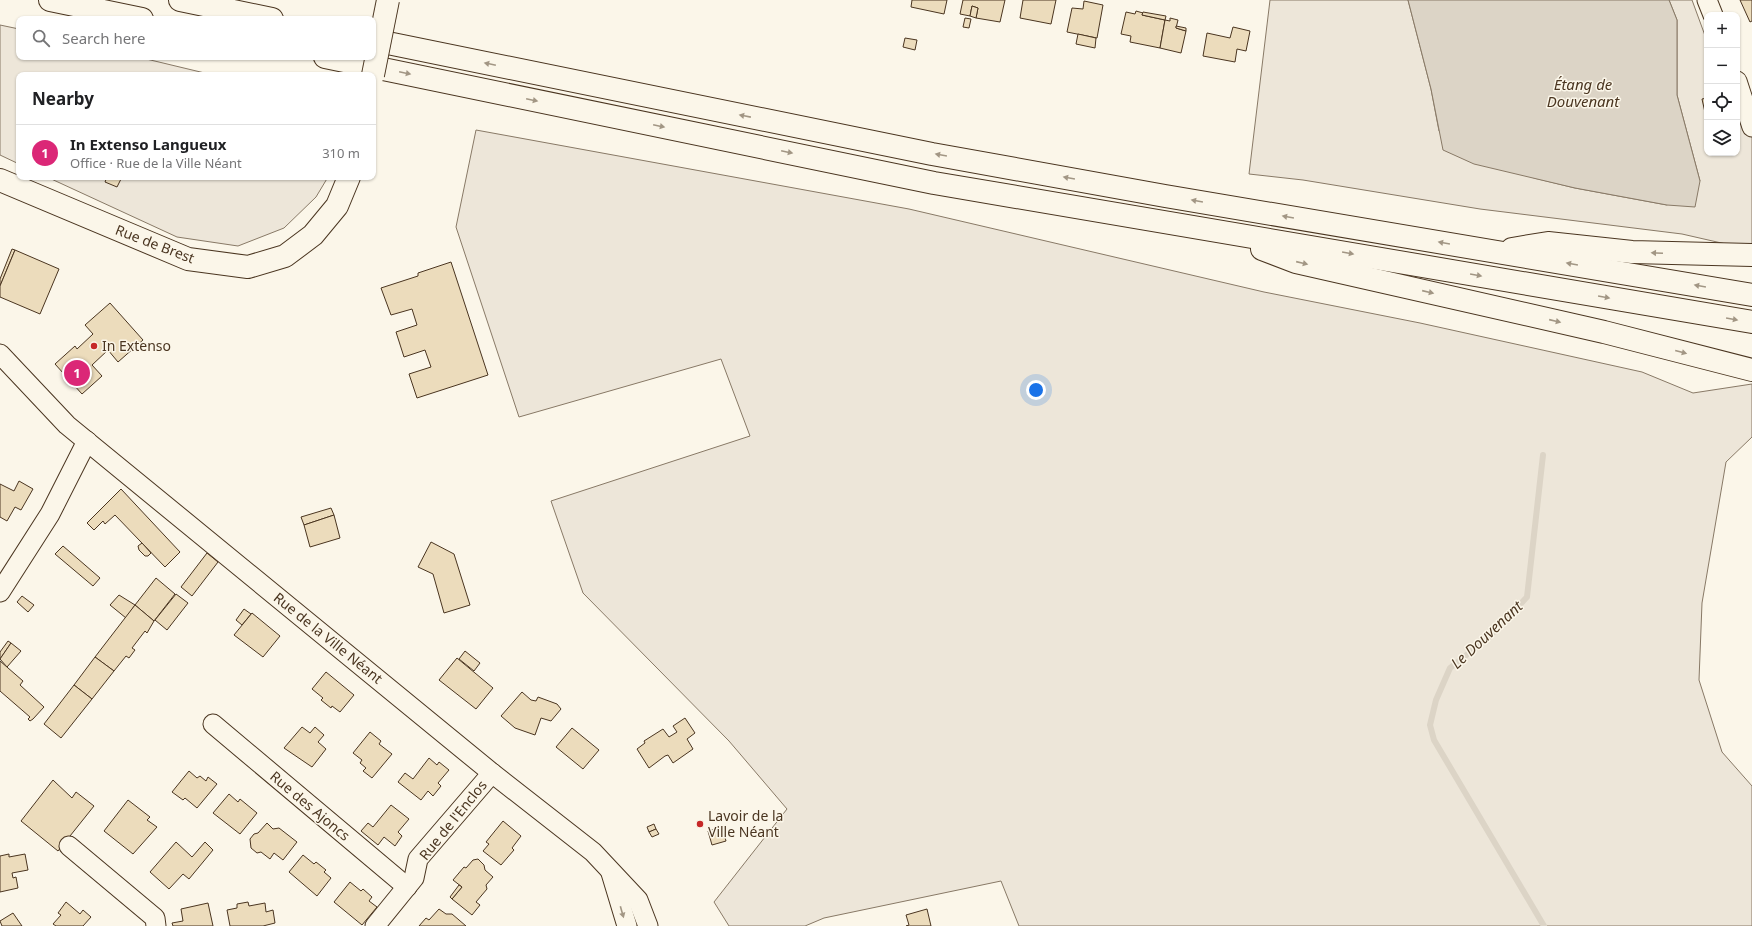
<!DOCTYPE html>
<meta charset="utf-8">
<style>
:root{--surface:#fff;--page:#f6f6f6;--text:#202124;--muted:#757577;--line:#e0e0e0;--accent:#db2777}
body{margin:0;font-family:"Noto Sans",sans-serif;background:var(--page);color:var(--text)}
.controls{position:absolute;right:12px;top:12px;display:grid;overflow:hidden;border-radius:8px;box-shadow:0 1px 3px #0004}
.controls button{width:36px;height:36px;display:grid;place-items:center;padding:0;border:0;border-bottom:1px solid var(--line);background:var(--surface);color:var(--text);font:20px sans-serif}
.you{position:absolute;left:1036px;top:390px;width:14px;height:14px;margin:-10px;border:3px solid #fff;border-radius:50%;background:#1a73e8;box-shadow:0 0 0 6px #1a73e833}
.badge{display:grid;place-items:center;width:26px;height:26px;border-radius:50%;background:var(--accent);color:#fff;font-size:13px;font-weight:700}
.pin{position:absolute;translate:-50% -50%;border:2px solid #fff;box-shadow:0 1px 4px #0006}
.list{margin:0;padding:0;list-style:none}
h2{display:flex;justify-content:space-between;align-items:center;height:52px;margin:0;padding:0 16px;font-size:17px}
h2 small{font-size:13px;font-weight:400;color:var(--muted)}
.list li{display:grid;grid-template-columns:26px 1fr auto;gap:12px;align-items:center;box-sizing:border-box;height:56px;padding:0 16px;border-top:1px solid var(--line)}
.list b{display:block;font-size:15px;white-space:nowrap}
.list p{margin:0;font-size:13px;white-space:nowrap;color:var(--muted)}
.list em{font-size:13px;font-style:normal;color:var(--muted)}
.icon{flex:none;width:22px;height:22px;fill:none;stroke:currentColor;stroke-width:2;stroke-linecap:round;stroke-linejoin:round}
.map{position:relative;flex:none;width:1752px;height:926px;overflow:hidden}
.search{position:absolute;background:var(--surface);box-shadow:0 1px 3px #0004;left:16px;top:16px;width:360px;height:44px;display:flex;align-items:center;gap:10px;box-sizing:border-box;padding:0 14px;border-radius:8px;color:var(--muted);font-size:15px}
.panel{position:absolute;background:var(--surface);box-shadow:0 1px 3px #0004;left:16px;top:72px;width:360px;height:108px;border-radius:8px}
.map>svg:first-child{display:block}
</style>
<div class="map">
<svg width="1752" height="926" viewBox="0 0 1752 926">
<rect width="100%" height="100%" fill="#fbf6e9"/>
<g fill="#ede6d9" stroke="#887966">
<path d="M1270,0h138l23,89 8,42 95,47 41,10 92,17 33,-24 -23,-86v-75l-8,-20h23l15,41v112h30v-37l1,2 14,-7v139l-70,-16 -202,-25 -177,-29 -54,-6z"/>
<path d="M0,25l19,4v28h119l75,18h-194v89l-19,-9z"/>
<path d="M476,130l433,79 355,83 156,31 222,49 51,21 59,-9v53l-26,25 -24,141 -3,77 23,72 30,34v140h-733l-18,-45 -177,37 -19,8h-76l-15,-24 73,-93 -58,-68 -146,-148 -32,-92 199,-65 -29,-77 -202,58 -63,-190z"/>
<path d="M47,177h281l-12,20 -32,31 -46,18 -61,-9z"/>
</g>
<path fill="#dcd4c6" stroke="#887966" d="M1408,0h261l8,20v75l23,86 -5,26 -28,-2 -92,-17 -101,-24 -31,-14 -12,-61z"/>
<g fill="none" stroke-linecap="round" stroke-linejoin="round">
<path stroke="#dcd4c6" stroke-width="6" d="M1543,455l-16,142 -39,41 -38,30 -14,32 -6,25 4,15 110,186"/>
</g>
<g fill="#ecdcbc" stroke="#4a3520">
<path d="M912,0h35l-3,14 -33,-7z"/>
<path d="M963,0h42l-5,22 -24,-4 2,-10 -6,-2 -2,10 -10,-2z"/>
<path d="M1023,0h33l-5,24 -31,-6z"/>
<path d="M1740,0h12v21l-2,1z"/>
<path d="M1084,1l19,4 -6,33 -30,-6 5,-24 11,1z"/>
<path d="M972,6l6,2 -2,10 -6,-2z"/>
<path d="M1136,11l7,2 -1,2 23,5 -5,28 -30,-6 1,-6 -10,-2 5,-22 9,2z"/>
<path d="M1143,12l23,4 -1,4 -23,-5z"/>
<path d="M965,18l6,1 -2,9 -6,-1z"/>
<path d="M1170,18l8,2 -2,8 10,3 -5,22 -21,-5 5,-28 5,1z"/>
<path d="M1176,26l10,2v3l-10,-3z"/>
<path d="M1233,27l17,4 -4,20 -9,-2 -2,13 -32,-6 4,-23 23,5z"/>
<path d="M1078,34l18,4 -1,10 -19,-4z"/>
<path d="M905,38l12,2 -2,10 -12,-3z"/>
<path d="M1707,98v19h-1l-4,-18z"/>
<path d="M107,177h15l-5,10 -12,-5z"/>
<path d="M12,249l3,1 -15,36v-7z"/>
<path d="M15,250l44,19 -19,45 -40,-17v-11z"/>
<path d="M451,262l37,113 -71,23 -8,-24 22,-7 -6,-17 -21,7 -8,-25 21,-7 -5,-16 -21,6 -10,-27 37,-12v-3z"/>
<path d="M110,303l33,37 -25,22 -10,-12 -16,15 10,11 -20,18 -27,-30 20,-18 2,3 16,-15 -8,-9z"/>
<path d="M19,481l14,8 -12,21 -6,-3 -8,14 -7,-4v-33l14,7z"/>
<path d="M121,489l59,63 -15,15 -50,-52 -10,9 -2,-3 -9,9 -7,-7z"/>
<path d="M331,508l3,7 -30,10 -3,-8z"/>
<path d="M334,515l6,23 -30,9 -6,-22z"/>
<path d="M431,542l23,12 16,51 -26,8 -11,-39 -15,-7z"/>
<path d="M142,543l9,10 -3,3h-3l-6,-6 -1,-4z"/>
<path d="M63,546l37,32 -7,8 -38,-32z"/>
<path d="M207,553l11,9 -26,34 -11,-9z"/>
<path d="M156,578l19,16 -21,27 -19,-16z"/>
<path d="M176,594l12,9 -21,27 -12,-10z"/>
<path d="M119,595l16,10 -9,13 -16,-13z"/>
<path d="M22,596l12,9 -6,7 -11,-10z"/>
<path d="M135,605l19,16 -7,12 -2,-2 -13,17 3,2 -6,8 -3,-2 -12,15 -19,-14z"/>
<path d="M244,609l7,5 -9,11 -6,-5z"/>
<path d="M252,613l28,23 -17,21 -29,-22z"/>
<path d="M8,641l3,2 -11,16v-7z"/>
<path d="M11,643l10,8 -14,16 -7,-8z"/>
<path d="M465,651l15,12 -6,8 -15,-12z"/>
<path d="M95,657l19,14 -22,28 -18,-14z"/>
<path d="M457,658l36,30 -17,21 -37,-29z"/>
<path d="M0,661l23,20 -3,4 24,22 -11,12 -3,2 -2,-2 2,-2 -30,-26z"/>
<path d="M326,672l28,23 -14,17 -8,-6 -1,2 -10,-8 2,-2 -11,-9z"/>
<path d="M74,685l18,14 -31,39 -17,-14z"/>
<path d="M522,692l9,8 5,1 2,-4 19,7 4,5 -10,12 -10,-3 -6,17 -20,-7 -14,-12z"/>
<path d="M685,718l10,15 -8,6 6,10 -20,14 -5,-8 -3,1 -16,12 -12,-19 8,-6 -1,-2 19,-12 6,8 8,-5 -4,-6z"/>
<path d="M302,727l8,6 5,-6 9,8 -6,7 8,7 -14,18 -28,-19z"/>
<path d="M572,728l27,22 -16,19 -27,-22z"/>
<path d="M370,732l11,9 -2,3 13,10 -20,24 -9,-7 3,-3 -6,-5 2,-3 -9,-7z"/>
<path d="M429,758l8,7 2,-3 10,8 -11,13 3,3 -8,10 -5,-5 -7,9 -23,-18 7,-9 8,6z"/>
<path d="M189,771l8,7 3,-2 6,5 2,-4 9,7 -20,24 -12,-10 -2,2 -11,-8z"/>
<path d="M53,780l19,18 4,-6 18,14 -36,45 -37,-30z"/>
<path d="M229,794l9,8 2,-3 17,14 -17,21 -27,-21z"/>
<path d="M128,800l22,17 -3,3 10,7 -24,27 -29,-23z"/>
<path d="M391,805l18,14 -11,13 4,4 -7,10 -11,-9 -6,8 -17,-14 7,-8 5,4z"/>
<path d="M503,821l18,15 -9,12 2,2 -13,15 -18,-14 6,-7 -3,-2z"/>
<path d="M267,823l6,6 6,-1 18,14 -14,18 -9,-7 -4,6 -9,-7 -4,1 -6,-5 -1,-9 4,-5 4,-1z"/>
<path d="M654,824l2,5 -7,3 -2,-5z"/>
<path d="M722,827l4,14 -14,4 -4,-14z"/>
<path d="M656,829l3,5 -7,3 -3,-5z"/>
<path d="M176,842l16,15 13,-15 8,8 -24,29 -6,-5 -14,15 -19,-17z"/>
<path d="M9,854v3l16,-3 3,16 -16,3 1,5 3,-1 2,11 -18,4v-36z"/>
<path d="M303,855l11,9 2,-2 10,8 -2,2 7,6 -14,18 -28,-24z"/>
<path d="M478,859l6,6 1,5 8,7 -7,8 1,4 -11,13 4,3 -8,10 -20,-16 10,-12 -9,-7 11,-13 2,1 7,-8z"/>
<path d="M350,882l11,9 2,-2 9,8 -3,4 8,6 -15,18 -28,-23z"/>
<path d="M459,885l3,2 -10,12 -2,-2z"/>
<path d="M66,902l14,12 3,-4 8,7 -8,9h-27l-3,-2 8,-9 -3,-2z"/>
<path d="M248,902l1,4 16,-3 1,9 7,-2 2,13 -12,3h-33l-3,-16 10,-2v-4z"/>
<path d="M208,903l5,23h-40l-1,-3 11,-2 -2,-12z"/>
<path d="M439,909l7,5h6l14,12h-47l7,-8 3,2z"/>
<path d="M927,909l4,17h-25l3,-1 -3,-10z"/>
<path d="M13,913l9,13h-20l-2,-5z"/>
</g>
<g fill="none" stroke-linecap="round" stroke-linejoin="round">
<defs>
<g id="street">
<path d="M1707,0l6,15"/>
<path d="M1737,81l15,46"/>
<path d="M0,354l67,71 425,348 101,79 45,48 10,26"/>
<path d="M0,592l50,-78 37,-73"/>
<path d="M213,724l194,163"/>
<path d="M69,846l86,72 1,8"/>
<path d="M611,873l16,53"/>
<path d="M375,926l39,-48 4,-19 74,-86"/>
</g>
<path id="secondary" d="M0,180l188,79 60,8 37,-11 28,-21 24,-29 12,-29"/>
<g id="highway">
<path d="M50,0l92,19"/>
<path d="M180,0l92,19"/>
<path d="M373,40l559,114 233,42 587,99"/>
<path d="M325,57l609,126 818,139"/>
<path d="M1262,249l34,13 308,70 148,38"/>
<path d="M1512,249l36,-6 84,9 120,3"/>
</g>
</defs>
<use href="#street" stroke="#4a3520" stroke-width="21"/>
<use href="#secondary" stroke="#4a3520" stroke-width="24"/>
<use href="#highway" stroke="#4a3520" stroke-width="24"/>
<use href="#street" stroke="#fbf6e9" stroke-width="19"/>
<use href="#secondary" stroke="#fbf6e9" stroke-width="22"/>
<use href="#highway" stroke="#fbf6e9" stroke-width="22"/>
<defs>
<path id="secondary-bridge" d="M373,75l15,-75"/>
</defs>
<use href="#secondary-bridge" stroke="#4a3520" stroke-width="24" stroke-linecap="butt"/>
<use href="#secondary-bridge" stroke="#fbf6e9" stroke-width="22"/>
</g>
<defs><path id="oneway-solid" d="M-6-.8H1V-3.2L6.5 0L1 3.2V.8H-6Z"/></defs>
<g fill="#a29684">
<use href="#oneway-solid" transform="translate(490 64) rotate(-168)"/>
<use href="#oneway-solid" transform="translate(405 73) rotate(12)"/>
<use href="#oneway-solid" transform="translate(532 100) rotate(12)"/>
<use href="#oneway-solid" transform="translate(745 116) rotate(-169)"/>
<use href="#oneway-solid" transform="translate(659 126) rotate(12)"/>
<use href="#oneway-solid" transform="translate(787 152) rotate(12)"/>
<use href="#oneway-solid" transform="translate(941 155) rotate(-170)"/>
<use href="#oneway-solid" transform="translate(1069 178) rotate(-170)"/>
<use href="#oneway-solid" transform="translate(1197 201) rotate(-170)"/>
<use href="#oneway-solid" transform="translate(1288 217) rotate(-170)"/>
<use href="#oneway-solid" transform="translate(1444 243) rotate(-170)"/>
<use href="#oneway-solid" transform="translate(1348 253) rotate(10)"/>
<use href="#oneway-solid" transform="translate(1657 253) rotate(-178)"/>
<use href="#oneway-solid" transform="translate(1302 263) rotate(13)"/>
<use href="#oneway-solid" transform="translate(1572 264) rotate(-170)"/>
<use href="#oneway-solid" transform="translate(1476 275) rotate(10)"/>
<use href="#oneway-solid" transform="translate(1700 286) rotate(-170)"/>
<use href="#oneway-solid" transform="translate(1428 292) rotate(13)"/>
<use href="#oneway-solid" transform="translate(1604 297) rotate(10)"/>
<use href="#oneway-solid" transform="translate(1732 319) rotate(10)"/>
<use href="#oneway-solid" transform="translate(1555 321) rotate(13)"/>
<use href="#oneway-solid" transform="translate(1681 352) rotate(15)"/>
<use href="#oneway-solid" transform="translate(622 912) rotate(74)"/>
</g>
<g fill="#c62828" stroke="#fbf6e9" stroke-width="1.5">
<circle cx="94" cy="346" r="4"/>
<circle cx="700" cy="824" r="4"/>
</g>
<g text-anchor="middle" stroke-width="3" stroke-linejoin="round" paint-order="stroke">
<g font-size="14" fill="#4a3520" stroke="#fbf6e9">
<text transform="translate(155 244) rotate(21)" y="5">Rue de Brest</text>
<text transform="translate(328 638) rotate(39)" y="5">Rue de la Ville Néant</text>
<text transform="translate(310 806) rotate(40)" y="5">Rue des Ajoncs</text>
<text transform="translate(453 820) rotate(-51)" y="5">Rue de l'Enclos</text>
</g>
<g font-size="14" fill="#4a3520" stroke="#fbf6e9" text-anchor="start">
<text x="102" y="351">In Extenso</text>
<text x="708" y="821">Lavoir de la<tspan x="708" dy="16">Ville Néant</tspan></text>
</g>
<g font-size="15" font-style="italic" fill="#4a3520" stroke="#fbf6e9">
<text x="1583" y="90">Étang de<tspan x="1583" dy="17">Douvenant</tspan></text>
<text transform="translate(1487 635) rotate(-43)" y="5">Le Douvenant</text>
</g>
</g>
</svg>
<div class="controls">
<button>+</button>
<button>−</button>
<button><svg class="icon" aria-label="locate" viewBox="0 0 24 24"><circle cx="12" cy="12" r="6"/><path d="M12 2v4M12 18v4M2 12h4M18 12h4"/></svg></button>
<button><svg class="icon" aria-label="layers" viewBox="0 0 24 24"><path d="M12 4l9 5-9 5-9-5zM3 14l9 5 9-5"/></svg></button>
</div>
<div class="you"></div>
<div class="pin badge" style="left:77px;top:373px">1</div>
<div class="search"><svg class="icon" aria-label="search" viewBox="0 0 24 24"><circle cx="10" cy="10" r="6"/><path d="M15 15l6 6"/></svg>Search here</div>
<section class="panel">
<h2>Nearby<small></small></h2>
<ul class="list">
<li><span class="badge">1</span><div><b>In Extenso Langueux</b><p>Office · Rue de la Ville Néant</p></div><em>310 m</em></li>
</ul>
</section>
</div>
